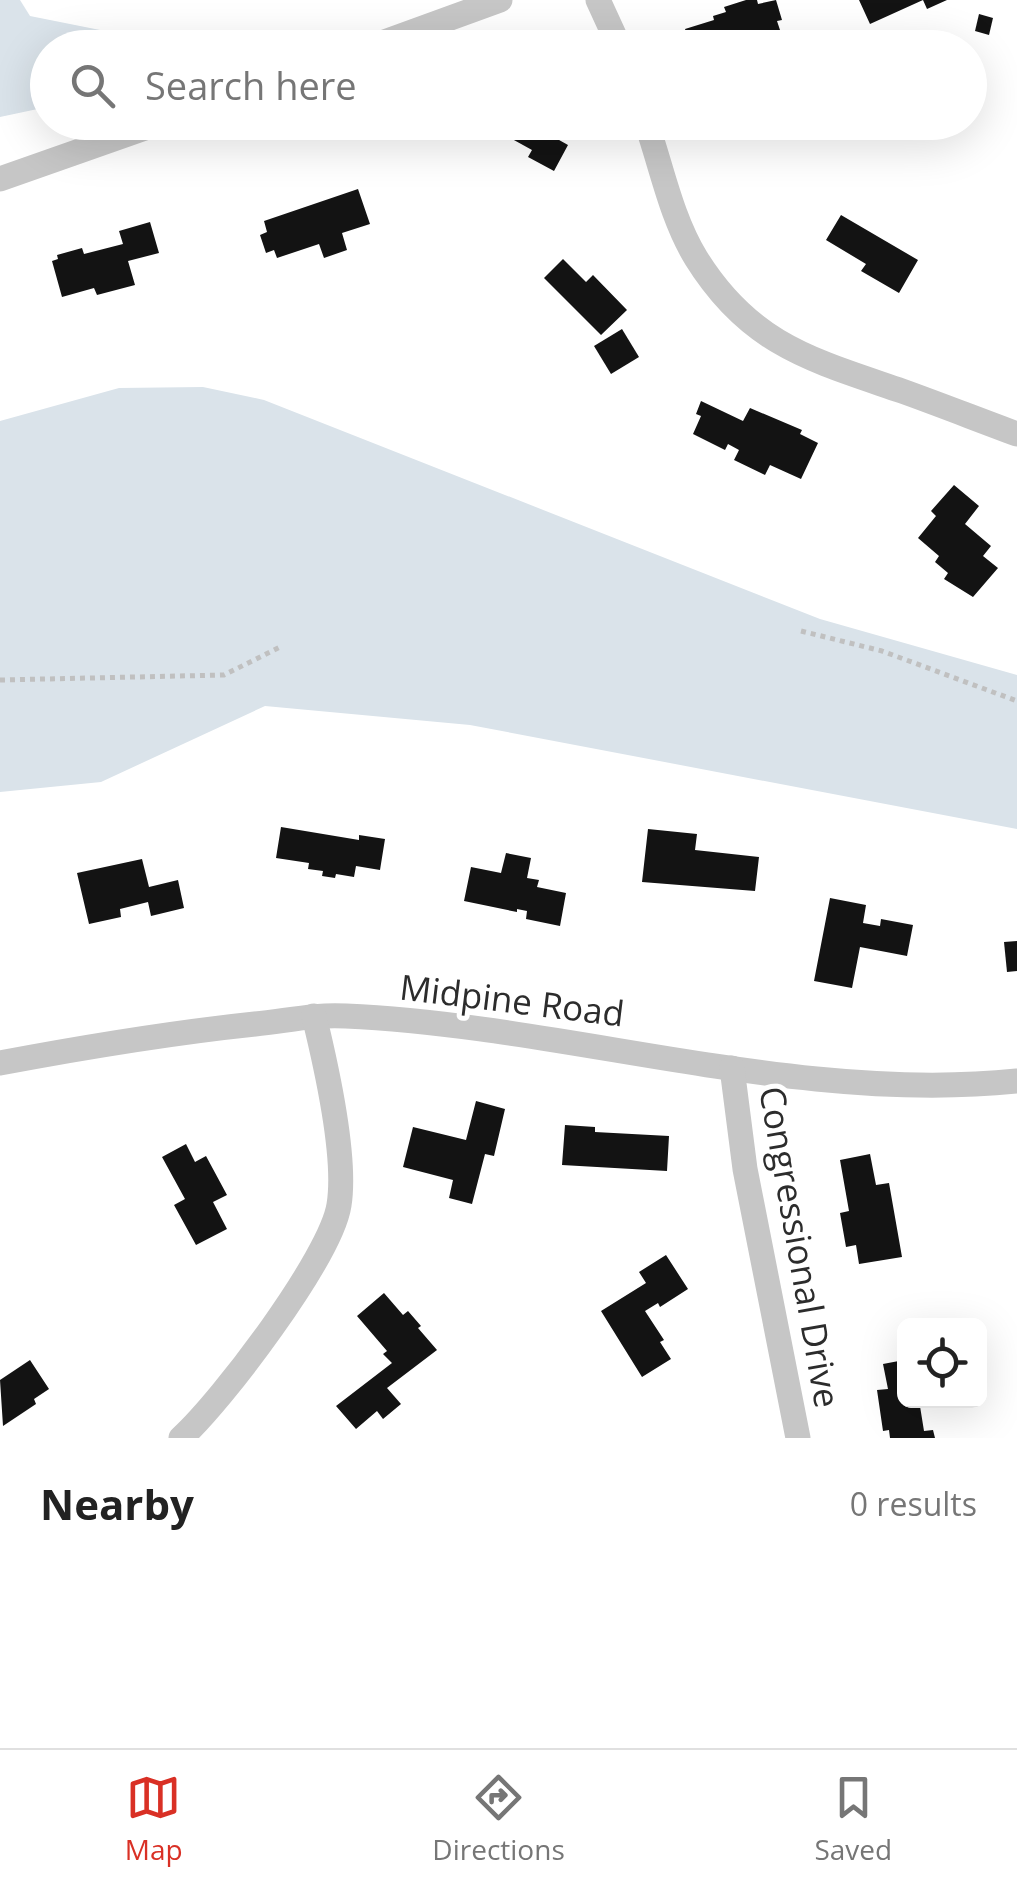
<!DOCTYPE html>
<style>
:root{--surface:#fff;--page:#f2f2f2;--text:#222;--muted:#767676;--line:#e0e0e0;--accent:#d93025}
body{margin:0;font-family:"Open Sans",sans-serif;background:var(--page);color:var(--text)}
.controls{position:absolute;right:30px;bottom:30px;display:grid;overflow:hidden;border-radius:15px;box-shadow:0 10px 40px #0002}
.controls button{width:90px;height:90px;display:grid;place-items:center;padding:0;border:0;border-bottom:2px solid var(--line);background:var(--surface);color:var(--text);font:50px sans-serif}
.list{margin:0;padding:0;list-style:none}
h2{display:flex;justify-content:space-between;align-items:center;height:130px;margin:0;padding:0 40px;font-size:42px}
h2 small{font-size:32px;font-weight:400;color:var(--muted)}
.icon{flex:none;width:55px;height:55px;fill:none;stroke:currentColor;stroke-width:2;stroke-linecap:round;stroke-linejoin:round}
.map{position:relative;flex:none;width:1017px;height:1438px;overflow:hidden}
.search{position:absolute;background:var(--surface);box-shadow:0 10px 40px #0002;left:30px;right:30px;top:30px;height:110px;display:flex;align-items:center;gap:25px;box-sizing:border-box;padding:0 35px;border-radius:55px;color:var(--muted);font-size:38px}
.sheet{height:310px;background:var(--surface)}
nav{display:flex;justify-content:space-around;align-items:center;box-sizing:border-box;height:140px;border-top:2px solid var(--line);background:var(--surface);font-size:28px;color:var(--muted)}
nav a{display:grid;justify-items:center;gap:5px}
nav .on{color:var(--accent)}
.map>svg:first-child{display:block}
</style>
<div class="map">
<svg width="1017" height="1438" viewBox="0 0 1017 1438">
<rect width="100%" height="100%" fill="#fff"/>
<g fill="#dae3ea">
<path d="M0,0h20l10,16 75,15 23,16 -80,1 -1,59 -47,10z"/>
<path d="M203,387l61,13 556,219 197,56v154l-547,-104 -205,-19 -164,76 -101,10v-371l119,-33z"/>
</g>
<g fill="#131313">
<path d="M746,0h11l1,4 18,-4 6,20 -5,1 4,12 -49,15h-41l-6,-19 29,-9 -1,-4 13,-4 -2,-5z"/>
<path d="M859,0h88l-20,9 -4,-9 -53,24z"/>
<path d="M979,14l14,4 -4,17 -14,-4z"/>
<path d="M481,122h46l41,23 -14,26 -26,-14 4,-7z"/>
<path d="M893,122h19l1,11 -19,2z"/>
<path d="M358,189l12,35 -28,9 5,17 -23,8 -5,-14 -42,14 -3,-8 -8,3 -6,-18 7,-3 -3,-11z"/>
<path d="M841,215l77,45 -19,33 -38,-22 5,-7 -40,-24z"/>
<path d="M150,222l9,31 -31,8 7,24 -38,10 -3,-7 -32,9 -10,-36 6,-2 -1,-4 25,-7 2,6 39,-10 -4,-13z"/>
<path d="M563,259l23,23 7,-7 34,35 -26,25 -57,-57z"/>
<path d="M622,329l17,28 -28,17 -17,-28z"/>
<path d="M701,401l42,20 7,-13 52,22 -2,4 18,9 -17,36 -31,-14 -5,10 -31,-15 5,-10 -11,-6 -3,6 -32,-16 8,-18 -5,-2z"/>
<path d="M954,485l25,21 -14,18 26,22 -8,10 15,12 -25,29 -29,-18 4,-6 -13,-11 4,-6 -21,-18 18,-22 -5,-5z"/>
<path d="M281,827l78,13v-5l26,4 -5,31 -24,-4 -2,11 -18,-3 -1,4 -13,-2 1,-5 -15,-2 1,-6 -33,-5z"/>
<path d="M648,829l49,5 -2,16 64,7 -4,34 -113,-9z"/>
<path d="M506,853l25,5 -4,20 12,2 -2,7 29,6 -6,33 -34,-7 1,-8 -10,-2v3l-53,-11 7,-34 30,6z"/>
<path d="M142,859l7,28 29,-7 6,28 -33,8 -3,-14 -28,7 1,8 -32,7 -12,-51z"/>
<path d="M830,898l36,7 -3,18 17,3 1,-7 32,6 -6,31 -47,-9 -8,41 -38,-7z"/>
<path d="M1017,941v30l-10,1 -3,-30z"/>
<path d="M476,1101l29,8 -11,47 -9,-2 -13,50 -23,-6 4,-18 -50,-13 10,-40 53,13z"/>
<path d="M565,1125l30,2v5l74,4 -2,35 -105,-6z"/>
<path d="M186,1144l9,18 11,-6 21,39 -14,7 14,27 -31,16 -22,-40 11,-6 -23,-42z"/>
<path d="M870,1154l6,31 13,-2 13,74 -43,7 -3,-19 -10,2 -6,-34 9,-2 -9,-51z"/>
<path d="M666,1255l22,34 -28,18 -2,-4 -13,8 19,29 -4,2 11,17 -29,18 -41,-66 45,-28 -7,-11z"/>
<path d="M384,1293l19,22 5,-4 13,15 -3,2 19,22 -50,38 14,16 -18,15 -6,-8 -21,18 -20,-23 56,-43 -9,-9 4,-3 -30,-35z"/>
<path d="M30,1360l19,29 -15,10 2,5 -33,22 -3,-46z"/>
<path d="M904,1360v40h15l5,31 9,-1 2,8h-45l-1,-8 -6,1 -6,-41 11,-1 -5,-25z"/>
</g>
<g fill="none" stroke-linecap="round" stroke-linejoin="round">
<g stroke="#c0c0c0" stroke-width="5" stroke-dasharray="5 5" stroke-linecap="butt">
<path d="M801,631l81,20 135,50"/>
<path d="M0,680l224,-5 56,-28"/>
</g>
<g stroke="#c6c6c6" stroke-width="25">
<path d="M598,0l22,48"/>
<path d="M368,48l132,-48"/>
<path d="M646,122c16,46 25,95 50,136 54,87 116,102 206,133 39,14 77,29 115,43"/>
<path d="M0,179l162,-57"/>
<path d="M0,1063c85,-16 169,-30 255,-39 31,-3 60,-10 91,-8 222,10 449,88 671,65"/>
<path d="M732,1068l13,101 53,269"/>
<path d="M181,1438c41,-37 150,-181 158,-233 8,-49 -13,-140 -25,-189"/>
</g>
</g>
<g text-anchor="middle" stroke-width="10" stroke-linejoin="round" paint-order="stroke">
<g font-size="35" fill="#2c2c2c" stroke="#fff">
<text transform="translate(512 1001) rotate(7)" y="12">Midpine Road</text>
<text transform="translate(799 1247) rotate(80)" y="12">Congressional Drive</text>
</g>
</g>
</svg>
<div class="controls">
<button><svg class="icon" aria-label="locate" viewBox="0 0 24 24"><circle cx="12" cy="12" r="6"/><path d="M12 2v4M12 18v4M2 12h4M18 12h4"/></svg></button>
</div>
<div class="search"><svg class="icon" aria-label="search" viewBox="0 0 24 24"><circle cx="10" cy="10" r="6"/><path d="M15 15l6 6"/></svg>Search here</div>
</div>
<section class="sheet">
<h2>Nearby<small>0 results</small></h2>
<ul class="list">
</ul>
</section>
<nav>
<a class="on"><svg class="icon" aria-label="map" viewBox="0 0 24 24"><path d="M3 6l6-2 6 2 6-2v14l-6 2-6-2-6 2zM9 4v14M15 6v14"/></svg>Map</a>
<a><svg class="icon" aria-label="directions" viewBox="0 0 24 24"><path d="M12 3l9 9-9 9-9-9zM9 14v-3h6M13 9l2 2-2 2"/></svg>Directions</a>
<a><svg class="icon" aria-label="saved" viewBox="0 0 24 24"><path d="M7 4h10v16l-5-4-5 4z"/></svg>Saved</a>
</nav>
